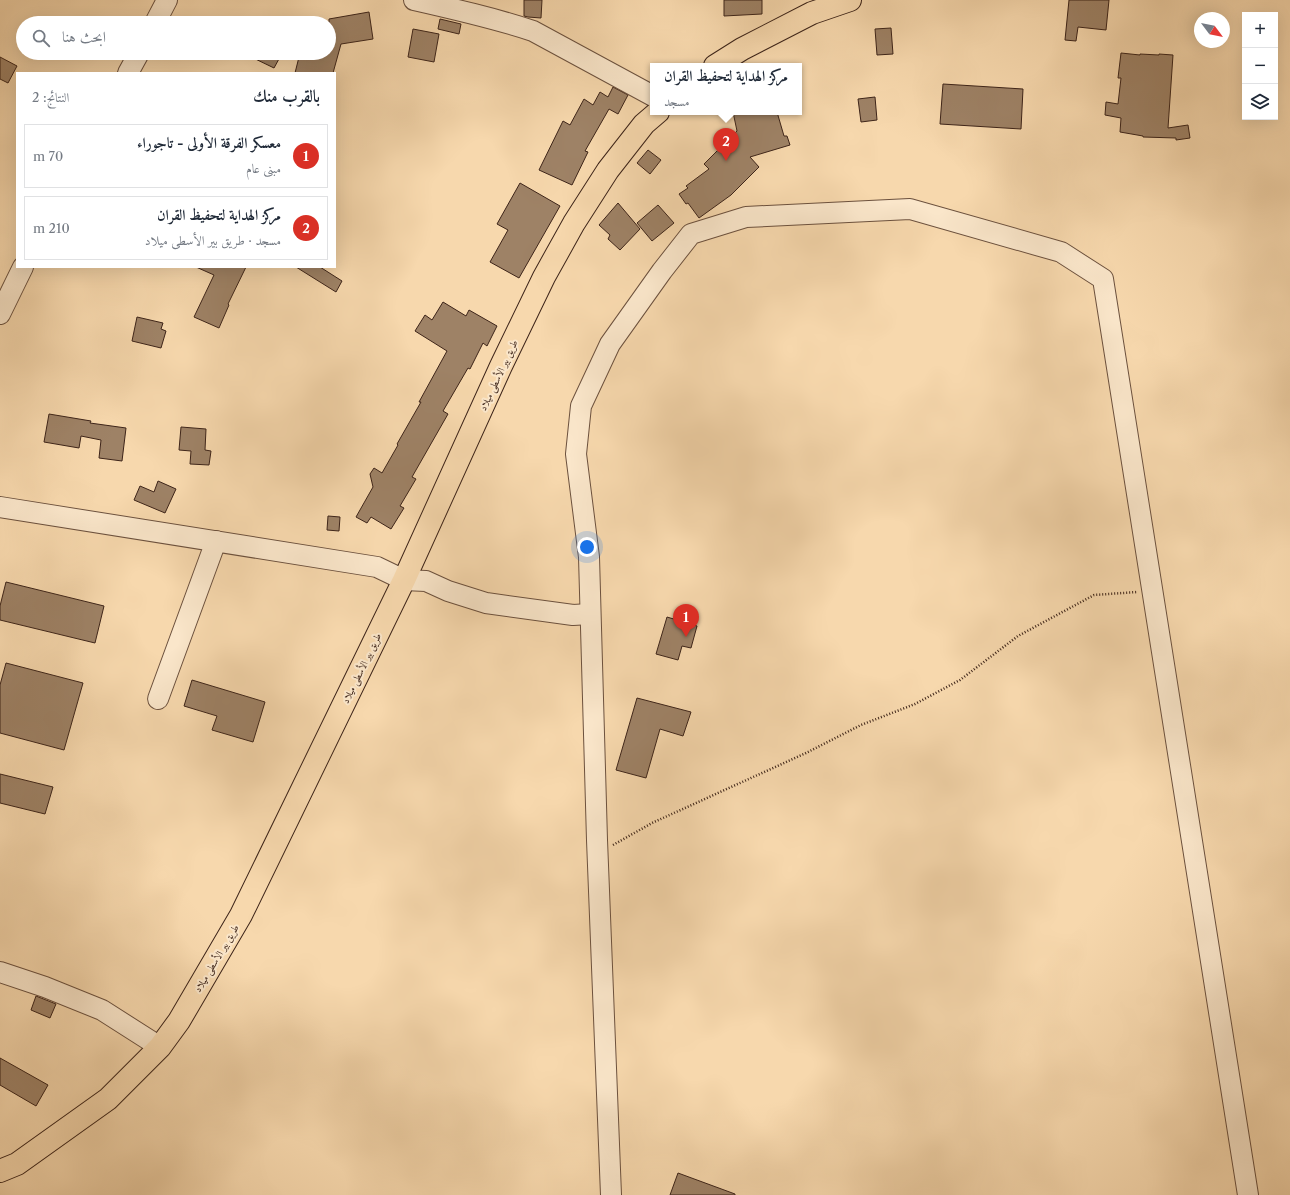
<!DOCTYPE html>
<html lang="ar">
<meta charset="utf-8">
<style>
:root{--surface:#fff;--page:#f6f6f7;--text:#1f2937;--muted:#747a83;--line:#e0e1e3;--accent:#d93025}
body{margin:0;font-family:"Libre Caslon Text",Amiri,serif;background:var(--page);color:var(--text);direction:rtl}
.controls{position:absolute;right:12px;top:12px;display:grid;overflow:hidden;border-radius:0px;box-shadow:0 4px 16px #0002}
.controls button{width:36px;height:36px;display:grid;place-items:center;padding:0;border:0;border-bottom:1px solid var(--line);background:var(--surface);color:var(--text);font:20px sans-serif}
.compass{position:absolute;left:1194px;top:12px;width:36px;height:36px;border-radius:50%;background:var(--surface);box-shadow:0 4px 16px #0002;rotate:122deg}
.you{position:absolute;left:587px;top:547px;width:14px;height:14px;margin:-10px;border:3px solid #fff;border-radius:50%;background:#1a73e8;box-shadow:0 0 0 6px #1a73e833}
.badge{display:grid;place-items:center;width:26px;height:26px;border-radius:50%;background:var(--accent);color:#fff;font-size:13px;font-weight:700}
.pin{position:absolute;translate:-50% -33px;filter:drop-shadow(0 1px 2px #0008)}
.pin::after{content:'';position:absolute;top:21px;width:14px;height:12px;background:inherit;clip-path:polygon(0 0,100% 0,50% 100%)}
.popup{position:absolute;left:650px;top:63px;width:152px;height:52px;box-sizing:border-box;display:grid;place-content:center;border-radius:0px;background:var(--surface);filter:drop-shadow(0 1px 3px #0005);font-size:13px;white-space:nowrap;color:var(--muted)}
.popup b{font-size:15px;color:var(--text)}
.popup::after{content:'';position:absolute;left:50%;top:100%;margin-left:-8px;border:8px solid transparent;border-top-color:var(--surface)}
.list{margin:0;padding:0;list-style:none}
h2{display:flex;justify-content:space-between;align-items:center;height:52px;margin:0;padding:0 16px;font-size:17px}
h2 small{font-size:13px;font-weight:400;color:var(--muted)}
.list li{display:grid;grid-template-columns:26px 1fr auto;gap:12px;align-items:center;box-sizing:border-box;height:64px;margin:0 8px 8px;padding:0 8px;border:1px solid var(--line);border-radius:0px}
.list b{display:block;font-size:15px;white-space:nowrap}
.list p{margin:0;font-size:13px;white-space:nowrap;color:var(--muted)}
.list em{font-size:13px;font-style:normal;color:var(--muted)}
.icon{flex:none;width:22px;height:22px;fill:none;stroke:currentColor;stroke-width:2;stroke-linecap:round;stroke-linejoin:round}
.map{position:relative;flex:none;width:1290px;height:1195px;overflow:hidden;direction:ltr}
.search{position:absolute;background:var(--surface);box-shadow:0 4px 16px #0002;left:16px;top:16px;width:320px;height:44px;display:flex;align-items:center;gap:10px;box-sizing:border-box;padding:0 14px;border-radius:22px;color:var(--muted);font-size:15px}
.panel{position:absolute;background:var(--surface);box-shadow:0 4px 16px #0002;left:16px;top:72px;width:320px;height:196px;border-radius:0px;direction:rtl}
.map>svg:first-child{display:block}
</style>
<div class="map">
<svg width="1290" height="1195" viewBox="0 0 1290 1195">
<rect width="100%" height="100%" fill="#f7d8ad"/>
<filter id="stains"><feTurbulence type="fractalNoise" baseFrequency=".005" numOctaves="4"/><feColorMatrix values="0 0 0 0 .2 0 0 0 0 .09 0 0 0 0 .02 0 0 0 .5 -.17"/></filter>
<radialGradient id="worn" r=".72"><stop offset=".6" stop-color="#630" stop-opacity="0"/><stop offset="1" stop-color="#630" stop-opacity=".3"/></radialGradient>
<g fill="#9e8266" stroke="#3d2419">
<path d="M524,0h18l-1,18 -13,-1 -4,-1z"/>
<path d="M724,0h38v14l-38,2z"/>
<path d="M1069,0h40l-3,30 -28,-3 -2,14 -11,-1z"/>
<path d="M369,12l4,27 -32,5 -8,29h-38l5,-20h29v-34z"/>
<path d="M440,19l21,5 -2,10 -21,-5z"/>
<path d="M891,28l2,26 -16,1 -2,-26z"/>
<path d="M413,29l26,5 -5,28 -26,-5z"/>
<path d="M243,53h27l10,4 -6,11z"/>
<path d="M1121,53l19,2v-1l19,1v-1l14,1 -5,73 20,-3 2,13 -14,2v-2l-33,-1v-1l-23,-4 1,-14 -16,-3 1,-13 12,2 3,-26h-3z"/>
<path d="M0,57l17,9 -9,17 -8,-4z"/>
<path d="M943,84l80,5 -2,40 -81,-5z"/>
<path d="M613,87l15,8 -10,19 -9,-5 -24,42 3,1 -16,33 -33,-15 24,-49 7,4 14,-26 9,6 7,-13 8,5z"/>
<path d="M875,97l2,23 -16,2 -3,-23z"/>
<path d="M733,112h44l7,24h3l3,9 -40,12 9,10 -28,28 -32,23 -11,-15 -2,1 -7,-10 9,-6 -2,-2 23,-17 -5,-5 33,-33z"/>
<path d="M648,150l13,10 -11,14 -13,-11z"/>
<path d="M520,183l40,23 -41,72 -29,-16 18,-32 -11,-6z"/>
<path d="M618,203l22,26 -20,21 -12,-11 2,-4 -11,-10z"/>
<path d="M658,205l16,18 -22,18 -15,-18z"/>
<path d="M196,267h50l-18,37 1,1 -10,23 -25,-11 20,-42z"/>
<path d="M296,267h24l22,14 -6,11z"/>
<path d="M443,302l23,14 3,-6 28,16 -10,20 -4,-3 -13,26 -2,-1 -25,43 5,3 -36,63 4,2 -16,27 4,2 -13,21 -20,-12 -4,6 -11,-6 17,-30 -3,-13 4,-6 8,5 16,-28 -1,-1 24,-42h-2l28,-51 -32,-20 10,-16 7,5z"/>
<path d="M137,317l26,6 -2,6 5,2 -5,17 -29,-7z"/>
<path d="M49,414l42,7 -1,2 36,5 -4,33 -23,-3 2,-18 -20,-4 -2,12 -35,-6z"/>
<path d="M181,427l25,2 -1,21 6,1 -2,14 -19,-1 1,-13 -12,-1z"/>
<path d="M158,481l18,8 -11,24 -31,-13 6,-14 14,6z"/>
<path d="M328,516l12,1 -1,14 -12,-1z"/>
<path d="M6,582l98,24 -9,37 -95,-23v-14z"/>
<path d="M667,617l30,9 -6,22 -9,-2 -4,14 -22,-6z"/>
<path d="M6,663l77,20 -19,67 -64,-17v-48z"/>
<path d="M192,680l73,22 -12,40 -41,-12 5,-14 -33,-10z"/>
<path d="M637,698l54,14 -8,24 -23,-7 -14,49 -30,-8z"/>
<path d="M0,774l53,13 -8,27 -45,-11z"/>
<path d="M36,996l20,8 -6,14 -19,-8z"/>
<path d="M0,1058l48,27 -12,21 -36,-21z"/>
<path d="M678,1173l57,21v1h-65z"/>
</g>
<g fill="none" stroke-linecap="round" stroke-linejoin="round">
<defs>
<g id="minor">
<path d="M414,0c40,9 80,18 119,31l120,65"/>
<path d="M155,23l12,-23"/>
<path d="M128,73l11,-20"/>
<path d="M0,314l23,-47"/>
<path d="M0,507l377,60 27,13 22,1 22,10 38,12 87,12 17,-1"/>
<path d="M158,699l58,-158"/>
<path d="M0,972l45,15 57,23 58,37"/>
<path d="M611,1195l-14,-355 -8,-283 -13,-103 5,-48 29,-62 52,-73 29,-37 55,-17 164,-8 151,43 42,27 145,916"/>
</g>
<g id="major">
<path d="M715,66l27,-17 70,-36 38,-13"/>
<path d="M0,1171l17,-7 91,-65 52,-52 19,-26 62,-106 163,-335 97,-214 43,-89 30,-54 34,-53 36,-46 14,-12"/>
</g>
</defs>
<use href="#minor" stroke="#6c513e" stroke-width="22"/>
<use href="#major" stroke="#3d2419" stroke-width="24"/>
<path stroke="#3d2419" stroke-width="2.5" stroke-dasharray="1 2" stroke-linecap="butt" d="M613,845l39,-22 154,-70 55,-28 54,-21 45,-24 58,-44 76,-41 43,-3"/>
<use href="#minor" stroke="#fae6ca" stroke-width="20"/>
<use href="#major" stroke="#f7d8ad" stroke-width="22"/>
</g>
<g text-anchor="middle" stroke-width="4" stroke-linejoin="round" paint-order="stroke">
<g font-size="10" fill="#3d2419" stroke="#fae6ca">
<text transform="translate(498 375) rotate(-65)" y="4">طريق بير الأسطى ميلاد</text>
<text transform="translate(361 668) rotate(-64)" y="4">طريق بير الأسطى ميلاد</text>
<text transform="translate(216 958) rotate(-59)" y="4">طريق بير الأسطى ميلاد</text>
</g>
</g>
<rect width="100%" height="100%" filter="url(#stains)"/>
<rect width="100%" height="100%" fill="url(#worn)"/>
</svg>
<div class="controls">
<button>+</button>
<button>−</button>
<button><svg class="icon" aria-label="layers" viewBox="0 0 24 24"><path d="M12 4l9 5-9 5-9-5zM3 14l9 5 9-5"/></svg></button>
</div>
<svg class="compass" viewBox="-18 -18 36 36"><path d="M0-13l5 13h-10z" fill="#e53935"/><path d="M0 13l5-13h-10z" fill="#747a83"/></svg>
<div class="you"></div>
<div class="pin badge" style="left:686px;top:637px">1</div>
<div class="pin badge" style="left:726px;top:161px">2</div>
<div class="popup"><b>مركز الهداية لتحفيظ القران</b>مسجد</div>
<div class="search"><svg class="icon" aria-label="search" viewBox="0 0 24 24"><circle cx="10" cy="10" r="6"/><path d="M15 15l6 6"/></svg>ابحث هنا</div>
<section class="panel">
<h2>بالقرب منك<small>النتائج: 2</small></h2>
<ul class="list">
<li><span class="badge">1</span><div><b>معسكر الفرقة الأولى - تاجوراء</b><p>مبنى عام</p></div><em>70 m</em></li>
<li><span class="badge">2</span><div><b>مركز الهداية لتحفيظ القران</b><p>مسجد · طريق بير الأسطى ميلاد</p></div><em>210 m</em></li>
</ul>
</section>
</div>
